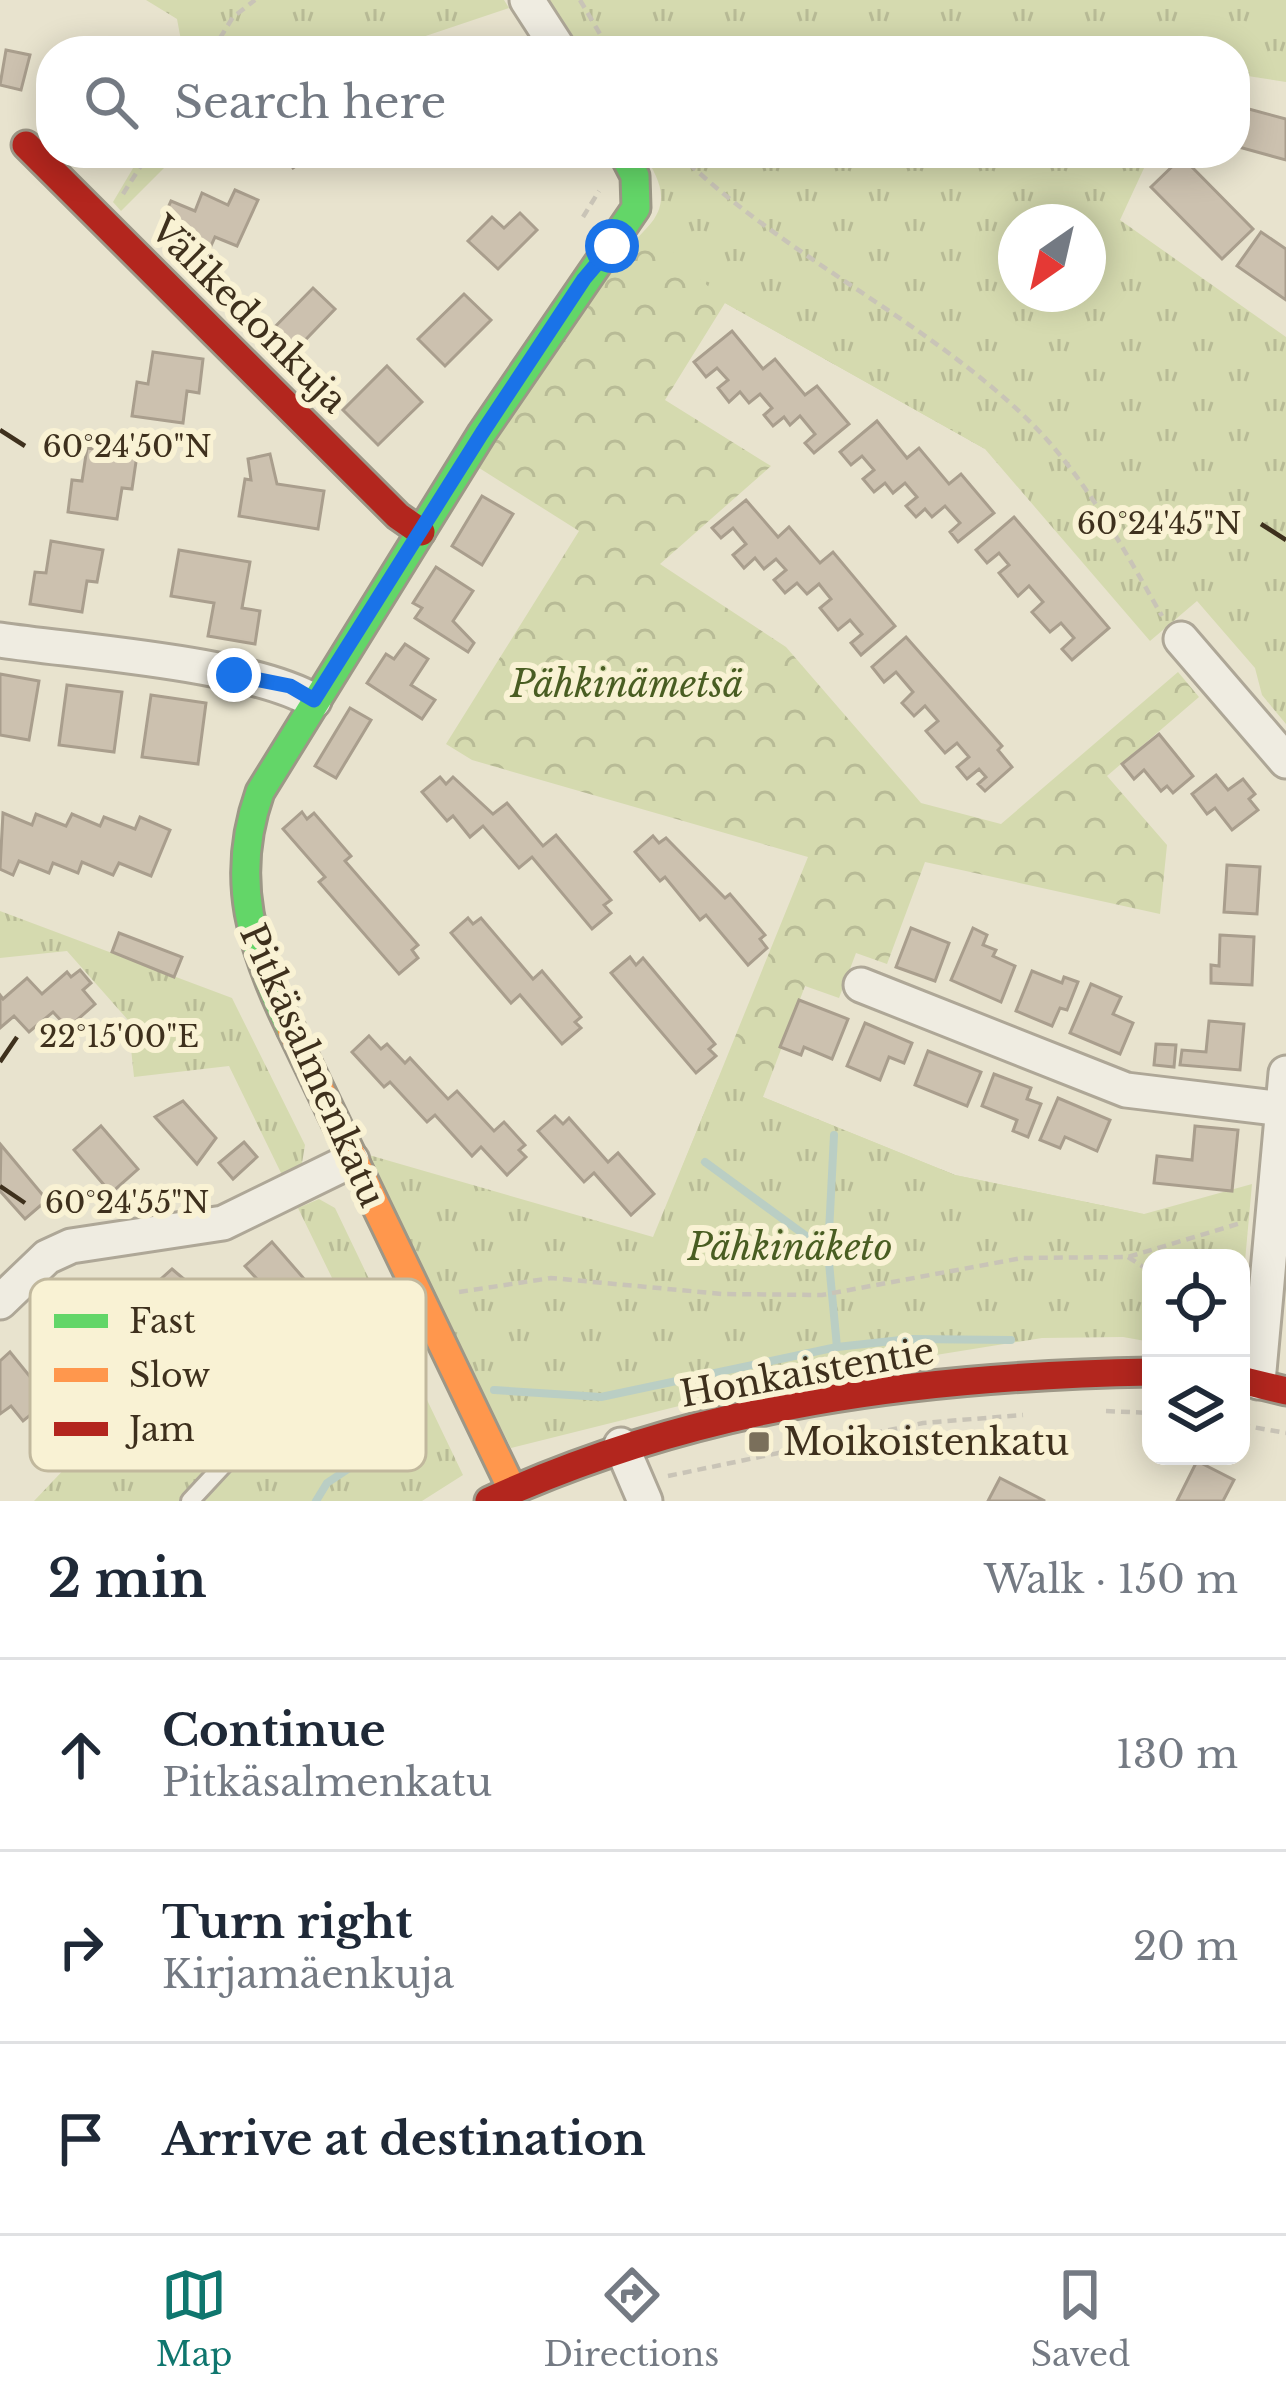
<!DOCTYPE html>
<meta charset="utf-8">
<style>
:root{--surface:#fff;--page:#f6f6f7;--text:#1f2937;--muted:#747a83;--line:#e0e1e3;--accent:#0f766e}
body{margin:0;font-family:"Libre Baskerville",serif;background:var(--page);color:var(--text)}
.controls{position:absolute;right:36px;bottom:36px;display:grid;overflow:hidden;border-radius:24px;box-shadow:0 6px 30px #0003}
.controls button{width:108px;height:108px;display:grid;place-items:center;padding:0;border:0;border-bottom:3px solid var(--line);background:var(--surface);color:var(--text);font:60px sans-serif}
.compass{position:absolute;left:998px;top:204px;width:108px;height:108px;border-radius:50%;background:var(--surface);box-shadow:0 6px 30px #0003;rotate:214deg}
.stop{position:absolute;width:36px;height:36px;margin:-27px;border:9px solid #1a73e8;border-radius:50%;background:#fff}
.stop.end{background:#1a73e8;border-color:#fff;box-shadow:0 3px 12px #0008}
.list{margin:0;padding:0;list-style:none}
h2{display:flex;justify-content:space-between;align-items:center;height:156px;margin:0;padding:0 48px;font-size:51px}
h2 small{font-size:39px;font-weight:400;color:var(--muted)}
.list li{display:grid;grid-template-columns:78px 1fr auto;gap:36px;align-items:center;box-sizing:border-box;height:192px;padding:0 48px;border-top:3px solid var(--line)}
.list b{display:block;font-size:45px;white-space:nowrap}
.list p{margin:0;font-size:39px;white-space:nowrap;color:var(--muted)}
.list em{font-size:39px;font-style:normal;color:var(--muted)}
.icon{flex:none;width:66px;height:66px;fill:none;stroke:currentColor;stroke-width:2;stroke-linecap:round;stroke-linejoin:round}
.map{position:relative;flex:none;width:1286px;height:1501px;overflow:hidden}
.search{position:absolute;background:var(--surface);box-shadow:0 6px 30px #0003;left:36px;right:36px;top:36px;height:132px;display:flex;align-items:center;gap:30px;box-sizing:border-box;padding:0 42px;border-radius:48px;color:var(--muted);font-size:45px}
.sheet{height:732px;background:var(--surface)}
nav{display:flex;justify-content:space-around;align-items:center;box-sizing:border-box;height:168px;border-top:3px solid var(--line);background:var(--surface);font-size:33px;color:var(--muted)}
nav a{display:grid;justify-items:center;gap:6px}
nav .on{color:var(--accent)}
.map>svg:first-child{display:block}
</style>
<div class="map">
<svg width="1286" height="1501" viewBox="0 0 1286 1501">
<defs>
<pattern id="forest-crowns" width="20" height="18" patternUnits="userSpaceOnUse" patternTransform="scale(3)"><rect width="20" height="18" fill="#d5daaf"/><path d="M2 6a3 3 0 1 1 6 0M12 15a3 3 0 1 1 6 0" fill="none" stroke="#b8bb96"/></pattern>
<pattern id="park-tufts" width="24" height="20" patternUnits="userSpaceOnUse" patternTransform="scale(3)"><rect width="24" height="20" fill="#d5daaf"/><path d="M3 7l-1-3M5 7V3M7 7l1-3M15 17l-1-3M17 17v-4M19 17l1-3" fill="none" stroke="#b8bb96"/></pattern>
</defs>
<rect width="100%" height="100%" fill="#e8e3ce"/>
<path fill="url(#forest-crowns)" d="M657,217l328,232 -260,-146 -60,97 106,66 -111,98 126,83 135,156 80,21 177,-152 21,25 -92,79 60,69 -7,69 -235,-52 -38,102 -31,-11 -17,45 -34,-12 -42,111 192,78 189,39 -463,-44 127,-313 -336,-97 -26,-16 133,-213 -103,-65 153,-219z"/>
<g fill="url(#park-tufts)" fill-rule="evenodd">
<path d="M146,0h358l5,8 -128,43h-198l-6,-32z"/>
<path d="M547,0h739v82l-51,-8v-23h-656z"/>
<path d="M142,153h37l-58,58 -8,-9z"/>
<path d="M643,153h508l-31,67 166,117v387l-24,-29 -7,-27 -58,-67 -47,40 -165,-192 -260,-146 -77,-76c23,-26 12,-47 -5,-74zM1016,222h72v72h-72z"/>
<path d="M0,911l232,87 73,147 -3,18 -20,12 -53,-109 -95,11 -6,-57 -61,-69 -67,7z"/>
<path d="M718,1079l237,96 189,39 108,-30 -11,121v-47h-90v84l-28,-5 -81,1 -255,41 -276,69 -149,-295 291,84z"/>
<path d="M319,1199l16,9 128,267 -41,26h-388l131,-138 84,-10 102,-36 -53,-109z"/>
</g>
<g fill="none" stroke-linecap="round" stroke-linejoin="round">
<g stroke="#bacec4" stroke-width="8">
<path d="M834,1135l-6,117 9,95"/>
<path d="M705,1162l123,90"/>
<path d="M382,1336l21,55 -9,44"/>
<path d="M494,1390l107,7 236,-50 73,-8 101,1"/>
<path d="M316,1501l11,-18 81,-54"/>
</g>
</g>
<g fill="#ccc1af" stroke="#a99e8d" stroke-width="3">
<path d="M6,50l24,5 -9,35 -21,-5z"/>
<path d="M1245,108l41,11v41l-51,-14z"/>
<path d="M283,153h32l-22,15z"/>
<path d="M1182,157l71,72 -31,30 -71,-72z"/>
<path d="M235,190l23,10 -21,46 -22,-9 -9,20 -25,-11 7,-16 -25,-11 8,-18 24,10 7,-18 26,12z"/>
<path d="M520,213l17,17 -39,39 -30,-28 24,-24 12,11z"/>
<path d="M1261,232l25,17v51l-49,-34z"/>
<path d="M313,288l22,21 -49,51 -22,-22z"/>
<path d="M464,294l27,26 -46,46 -27,-27z"/>
<path d="M732,331l31,38 12,-10 30,36 12,-9 32,38 -35,29 -9,-10 10,-9 -15,-18 -10,9 -6,-8 -11,9 -9,-11 8,-7 -12,-14 -11,9 -9,-11 -11,10 -11,-14 10,-8 -11,-12 -11,9 -12,-15z"/>
<path d="M153,352l50,7 -4,34 -12,-2 -4,32 -51,-7 5,-34 11,2z"/>
<path d="M387,366l35,36 -44,43 -35,-35z"/>
<path d="M877,421l30,37 12,-10 30,36 12,-10 33,39 -36,29 -8,-10 10,-9 -15,-17 -13,11 -7,-8 -9,8 -10,-11 11,-9 -12,-14 -12,10 -8,-10 -11,9 -11,-13 11,-9 -12,-14 -11,9 -11,-13z"/>
<path d="M87,448l50,7 -5,34 -10,-1 -5,31 -49,-7 4,-32 10,1z"/>
<path d="M270,454l7,30 47,7 -6,38 -79,-13 6,-37 6,1 -3,-21z"/>
<path d="M482,496l31,18 -31,51 -30,-19z"/>
<path d="M746,500l32,37 11,-10 31,36 13,-11 62,74 -34,29 -10,-12 11,-9 -12,-14 -12,10 -18,-22 11,-9 -12,-15 -12,10 -10,-11 -12,10 -11,-13 12,-10 -10,-11 -12,10 -9,-11 -11,10 -11,-13 13,-11 -13,-16 -12,10 -9,-10z"/>
<path d="M1014,517l95,111 -37,32 -10,-11 12,-11 -13,-15 -11,9 -18,-20 11,-10 -14,-16 -11,10 -19,-23 10,-8 -10,-12 -12,10 -11,-13z"/>
<path d="M51,541l52,9 -6,32 -10,-1 -5,31 -52,-8 5,-32 11,1z"/>
<path d="M179,550l71,12 -8,46 18,3 -5,33 -47,-8 6,-33 -43,-7z"/>
<path d="M436,567l37,24 -20,30 21,22 -6,9 -53,-34 7,-10 -9,-5z"/>
<path d="M906,637l96,109 -4,4 14,17 -27,24 -7,-7 8,-7 -7,-8 -12,10 -10,-12 12,-10 -12,-14 -12,10 -19,-22 12,-10 -13,-15 -11,10 -12,-13 11,-11 -17,-20 -12,10 -12,-15z"/>
<path d="M405,644l23,15 -17,26 24,15 -13,19 -55,-36 19,-29 8,5z"/>
<path d="M0,674l39,7 -10,59 -29,-5z"/>
<path d="M67,685l55,7 -8,60 -55,-7z"/>
<path d="M151,695l55,8 -8,61 -56,-7z"/>
<path d="M350,708l21,12 -35,58 -21,-12z"/>
<path d="M1159,734l34,42 -20,17 -6,-7 -6,5 -17,-21 -10,9 -12,-15z"/>
<path d="M1216,775l12,15 15,-11 12,15 -6,5 9,11 -26,20 -17,-22 -8,6 -15,-20z"/>
<path d="M440,777l6,7 7,-7 40,37 14,-11 36,43 13,-11 55,65 -7,5 7,8 -19,16 -60,-72 -13,11 -36,-42 -13,11 -17,-21 -6,5 -25,-29z"/>
<path d="M302,812l5,7 7,-6 37,43 -6,5 73,84 -6,5 6,8 -19,16 -80,-92 6,-5 -42,-48z"/>
<path d="M3,813l29,12 4,-11 30,12 6,-12 28,12 4,-9 31,12 5,-12 30,13 -19,46 -32,-13 -6,12 -31,-13 -4,11 -25,-10 -4,10 -30,-12 -6,14 -13,-6z"/>
<path d="M653,836l6,7 7,-5 59,60 5,-4 35,41 -5,4 7,9 -19,17 -42,-50 -6,5 -35,-43 -5,4 -25,-29z"/>
<path d="M1227,865l33,2 -3,47 -33,-2z"/>
<path d="M468,918l5,6 8,-6 52,61 9,-8 39,46 -6,5 6,6 -19,16 -42,-49 -9,8 -60,-70z"/>
<path d="M911,928l38,15 -14,38 -39,-14z"/>
<path d="M973,928l14,7 -4,10 13,5 -3,6 22,10 -14,36 -50,-22z"/>
<path d="M119,933l63,24 -8,20 -62,-25z"/>
<path d="M1220,935l34,2 -2,48 -41,-2v-18l8,1z"/>
<path d="M630,957l6,8 7,-7 72,86 -6,5 7,7 -20,17 -85,-100z"/>
<path d="M80,970l11,13 -8,7 12,14 -27,24 -15,-16 -24,20 -15,-16 -14,12v-33l3,4 24,-21 15,16 25,-22 4,5z"/>
<path d="M1032,971l30,12 2,-6 14,5 -11,28 -7,-2 -8,18 -36,-15z"/>
<path d="M1091,984l30,13 -8,17 20,9 -13,31 -50,-21z"/>
<path d="M799,1000l49,19 -16,40 -28,-12 -3,8 -21,-8z"/>
<path d="M1209,1021l35,3 -4,46 -60,-5 2,-15 24,2z"/>
<path d="M865,1023l47,20 -8,20 -15,-6 -9,23 -33,-14z"/>
<path d="M369,1036l12,13 6,-5 18,19 5,-5 38,41 9,-8 37,40 10,-9 21,23 -6,5 7,7 -19,18 -26,-28 -9,9 -37,-41 -8,7 -37,-40 -6,5 -32,-35z"/>
<path d="M1156,1044l20,1 -2,22 -20,-2z"/>
<path d="M928,1051l53,21 -14,34 -52,-21z"/>
<path d="M994,1074l37,14 -4,11 14,5 -13,33 -15,-6 4,-11 -35,-14z"/>
<path d="M1058,1098l52,22 -13,31 -32,-14 -5,11 -20,-8z"/>
<path d="M183,1101l33,37 -19,26 -42,-47z"/>
<path d="M555,1116l8,8 6,-6 39,44 10,-9 36,41 -23,21 -37,-42 -10,9 -46,-51z"/>
<path d="M101,1126l37,43 -27,24 -37,-43z"/>
<path d="M1195,1126l43,4 -6,61 -78,-8 3,-27 35,4z"/>
<path d="M244,1142l13,15 -24,22 -14,-16z"/>
<path d="M1,1145l46,55 -22,19 -25,-28z"/>
<path d="M272,1242l34,39 -26,23 -35,-38z"/>
<path d="M172,1269l31,26 -6,5 11,12 -28,24 -37,-41z"/>
<path d="M10,1352l39,48 -26,21 -12,-15 -11,8v-53z"/>
<path d="M1197,1461l37,19 -11,21h-46z"/>
<path d="M1000,1478l45,23h-57z"/>
</g>
<g fill="none" stroke-linecap="round" stroke-linejoin="round">
<defs>
<path id="lane" d="M190,1501l144,-155 58,-34"/>
<g id="street">
<path d="M527,0l33,51"/>
<path d="M1181,639l105,122"/>
<path d="M0,640c81,12 249,23 314,61"/>
<path d="M861,985l265,105 157,19"/>
<path d="M0,1302l47,-45 24,-11 152,-23 129,-63"/>
<path d="M1258,1382l28,-309"/>
<path d="M621,1445l24,56"/>
</g>
<path id="fast" d="M291,1029c-39,-79 -62,-150 -31,-237l222,-359 154,-225 -1,-32 -12,-23"/>
<path id="slow" d="M291,1029l221,460"/>
<g id="jam">
<path d="M26,145l372,371 23,16"/>
<path d="M1241,1380l45,11"/>
<path d="M489,1501c211,-97 432,-125 662,-129"/>
</g>
</defs>
<use href="#lane" stroke="#aea797" stroke-width="22"/>
<use href="#street" stroke="#aea797" stroke-width="39"/>
<use href="#fast" stroke="#9d9787" stroke-width="33"/>
<use href="#slow" stroke="#9d9787" stroke-width="33"/>
<use href="#jam" stroke="#9d9787" stroke-width="33"/>
<g stroke="#c9c4b7" stroke-width="4.5" stroke-dasharray="9 6" stroke-linecap="butt">
<path d="M580,0l30,51"/>
<path d="M212,51l21,-34 22,-17"/>
<path d="M678,153c103,101 239,162 343,260 61,57 100,132 141,203"/>
<path d="M123,194l26,-41"/>
<path d="M583,217l16,-26"/>
<path d="M1128,1257l23,15"/>
<path d="M459,1292l92,-14 171,16 100,1 200,-37 106,-1 113,-34"/>
<path d="M1106,1411l45,2"/>
<path d="M1241,1425l45,8"/>
<path d="M668,1476l255,-53 100,-8"/>
</g>
<use href="#lane" stroke="#efece1" stroke-width="16"/>
<use href="#street" stroke="#efece1" stroke-width="33"/>
<use href="#fast" stroke="#63d668" stroke-width="27"/>
<use href="#slow" stroke="#ff974d" stroke-width="27"/>
<use href="#jam" stroke="#b3261e" stroke-width="27"/>
</g>
<g fill="none" stroke-linecap="round" stroke-linejoin="round">
<path stroke="#1a73e8" stroke-width="15" d="M234,675l56,11 24,14 168,-267 102,-154 28,-33"/>
</g>
<path fill="none" stroke="#3e301d" stroke-width="4.5" d="M0,430l25,16M1261,524l25,16M0,1062l17,-25M0,1186l25,17"/>
<rect fill="#7a6f5b" stroke="#f9f2d4" stroke-width="4.5" x="747" y="1430" width="24" height="24" rx="6"/>
<g text-anchor="middle" stroke-width="12" stroke-linejoin="round" paint-order="stroke">
<g font-size="36" fill="#3e301d" stroke="#f9f2d4">
<text transform="translate(249 314) rotate(45)" y="13">Välikedonkuja</text>
<text transform="translate(313 1065) rotate(66)" y="13">Pitkäsalmenkatu</text>
<text transform="translate(807 1372) rotate(-10)" y="13">Honkaistentie</text>
</g>
<g font-size="36" font-style="italic" fill="#495d22" stroke="#f9f2d4">
<text x="627" y="697">Pähkinämetsä</text>
<text x="790" y="1260">Pähkinäketo</text>
</g>
<g font-size="36" fill="#3e301d" stroke="#f9f2d4" text-anchor="start">
<text x="783" y="1455">Moikoistenkatu</text>
</g>
</g>
<rect x="30" y="1279" width="396" height="192" rx="18" fill="#f9f2d4" stroke="#c1b89d" stroke-width="3"/>
<rect x="54" y="1314" width="54" height="14" fill="#63d668"/>
<rect x="54" y="1368" width="54" height="14" fill="#ff974d"/>
<rect x="54" y="1422" width="54" height="14" fill="#b3261e"/>
<g font-size="33" fill="#3e301d">
<text x="129" y="1333">Fast</text>
<text x="129" y="1387">Slow</text>
<text x="129" y="1441">Jam</text>
</g>
<g font-size="30" text-anchor="middle" fill="#3e301d" stroke="#f9f2d4" stroke-width="12" stroke-linejoin="round" paint-order="stroke">
<text x="127" y="457">60°24'50"N</text>
<text x="1159" y="534">60°24'45"N</text>
<text x="119" y="1047">22°15'00"E</text>
<text x="127" y="1213">60°24'55"N</text>
</g>
</svg>
<div class="controls">
<button><svg class="icon" aria-label="locate" viewBox="0 0 24 24"><circle cx="12" cy="12" r="6"/><path d="M12 2v4M12 18v4M2 12h4M18 12h4"/></svg></button>
<button><svg class="icon" aria-label="layers" viewBox="0 0 24 24"><path d="M12 4l9 5-9 5-9-5zM3 14l9 5 9-5"/></svg></button>
</div>
<svg class="compass" viewBox="-18 -18 36 36"><path d="M0-13l5 13h-10z" fill="#e53935"/><path d="M0 13l5-13h-10z" fill="#747a83"/></svg>
<div class="stop" style="left:612px;top:246px"></div>
<div class="stop end" style="left:234px;top:675px"></div>
<div class="search"><svg class="icon" aria-label="search" viewBox="0 0 24 24"><circle cx="10" cy="10" r="6"/><path d="M15 15l6 6"/></svg>Search here</div>
</div>
<section class="sheet">
<h2>2 min<small>Walk · 150 m</small></h2>
<ul class="list">
<li><svg class="icon" aria-label="ahead" viewBox="0 0 24 24"><path d="M12 20V5M6 11l6-6 6 6"/></svg><div><b>Continue</b><p>Pitkäsalmenkatu</p></div><em>130 m</em></li>
<li><svg class="icon" aria-label="right" viewBox="0 0 24 24"><path d="M7 20v-9h11M14 6l5 5-5 5"/></svg><div><b>Turn right</b><p>Kirjamäenkuja</p></div><em>20 m</em></li>
<li><svg class="icon" aria-label="arrive" viewBox="0 0 24 24"><path d="M6 21V4h12l-3 4 3 4H6"/></svg><div><b>Arrive at destination</b></div></li>
</ul>
</section>
<nav>
<a class="on"><svg class="icon" aria-label="map" viewBox="0 0 24 24"><path d="M3 6l6-2 6 2 6-2v14l-6 2-6-2-6 2zM9 4v14M15 6v14"/></svg>Map</a>
<a><svg class="icon" aria-label="directions" viewBox="0 0 24 24"><path d="M12 3l9 9-9 9-9-9zM9 14v-3h6M13 9l2 2-2 2"/></svg>Directions</a>
<a><svg class="icon" aria-label="saved" viewBox="0 0 24 24"><path d="M7 4h10v16l-5-4-5 4z"/></svg>Saved</a>
</nav>
